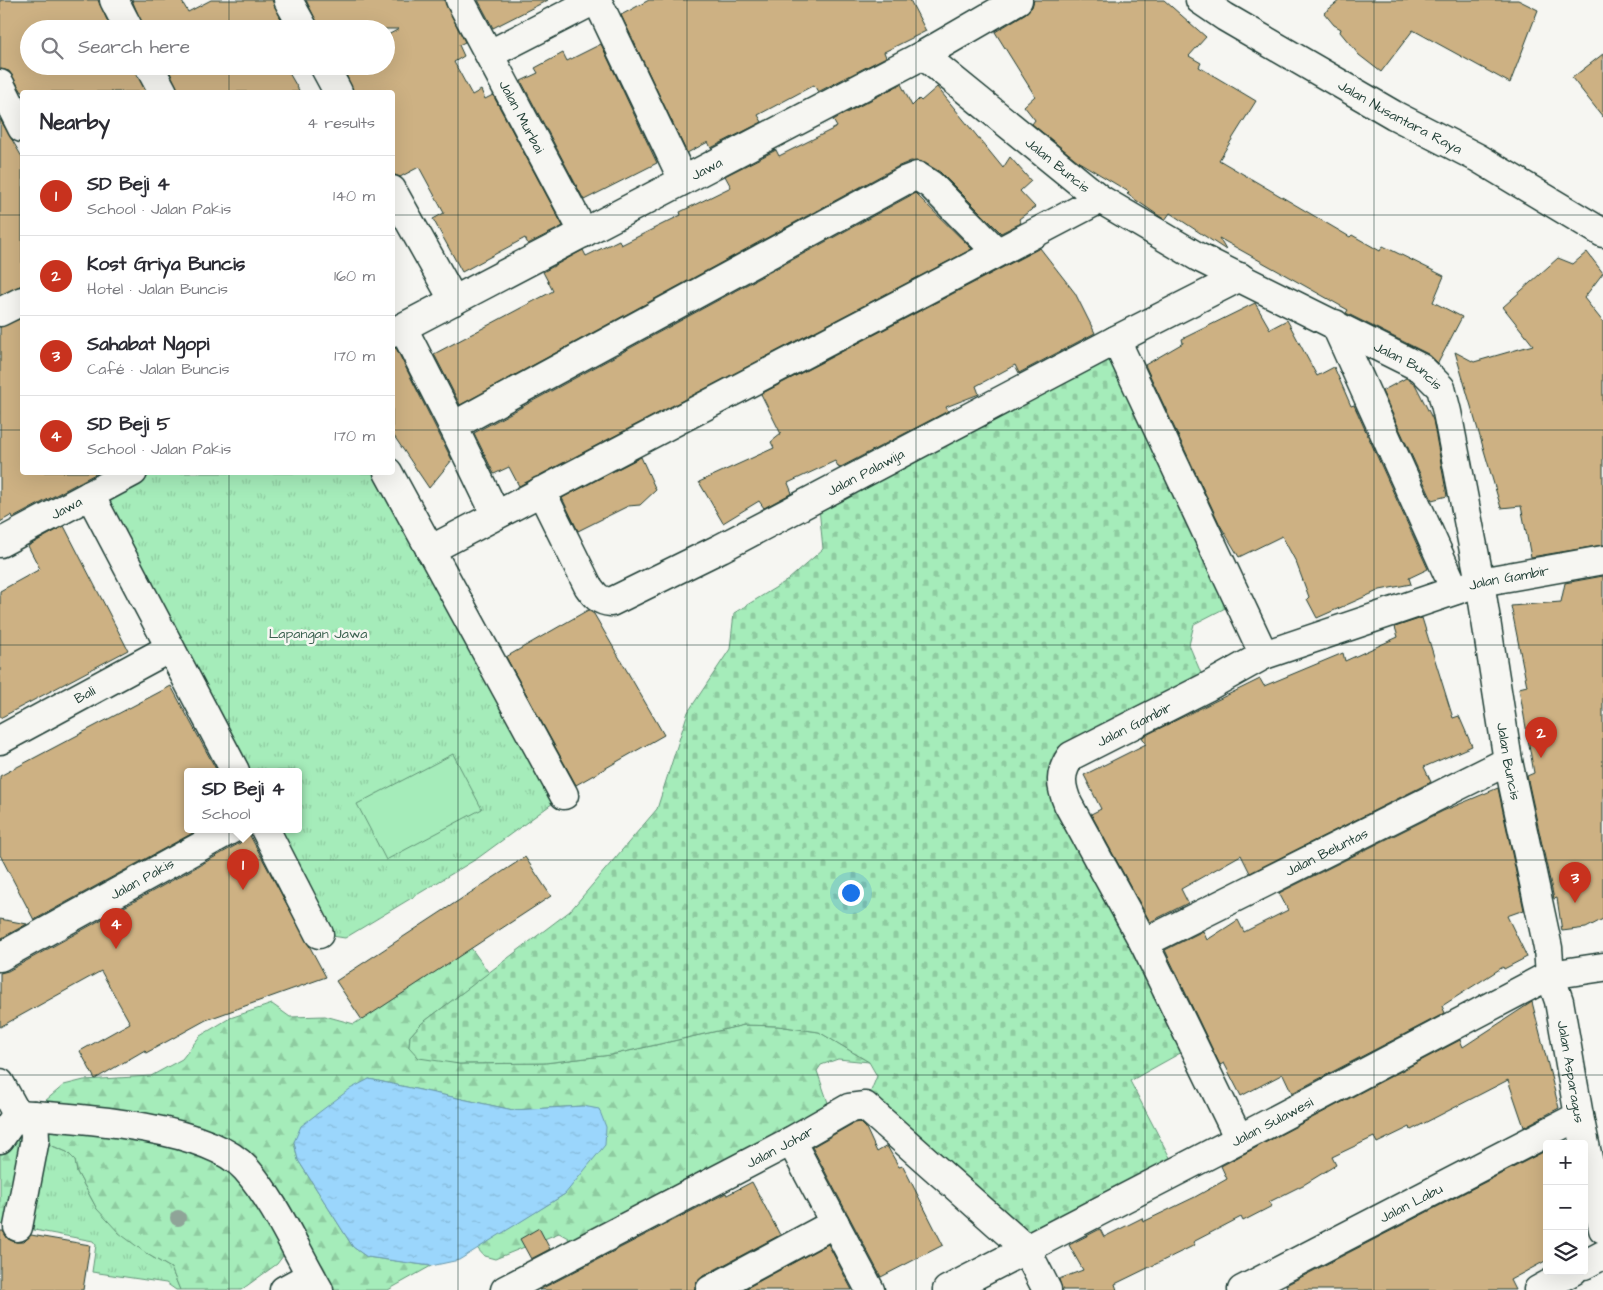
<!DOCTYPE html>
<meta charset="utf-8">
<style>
:root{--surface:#fff;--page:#f2f2f3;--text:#2b2b33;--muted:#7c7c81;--line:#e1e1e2;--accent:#c8321e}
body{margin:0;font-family:"Architects Daughter",sans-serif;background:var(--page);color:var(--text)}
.controls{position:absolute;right:15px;bottom:15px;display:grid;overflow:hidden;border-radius:5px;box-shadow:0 5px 20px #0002}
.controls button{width:45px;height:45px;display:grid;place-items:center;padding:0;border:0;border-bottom:1px solid var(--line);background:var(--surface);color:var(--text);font:25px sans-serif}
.you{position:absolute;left:850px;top:892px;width:18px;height:18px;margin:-12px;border:4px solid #fff;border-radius:50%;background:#1a73e8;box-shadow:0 0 0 8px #1a73e833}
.badge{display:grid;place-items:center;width:32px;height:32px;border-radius:50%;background:var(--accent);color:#fff;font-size:16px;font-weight:700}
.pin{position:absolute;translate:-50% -41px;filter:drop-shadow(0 1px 2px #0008)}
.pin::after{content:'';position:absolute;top:26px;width:18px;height:15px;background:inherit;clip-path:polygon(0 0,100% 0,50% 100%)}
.popup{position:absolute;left:184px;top:768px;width:118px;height:65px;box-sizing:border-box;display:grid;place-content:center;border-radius:5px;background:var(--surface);filter:drop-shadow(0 1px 4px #0005);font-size:16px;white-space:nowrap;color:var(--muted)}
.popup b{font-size:19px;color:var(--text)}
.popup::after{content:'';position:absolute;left:50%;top:100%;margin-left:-10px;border:10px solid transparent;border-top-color:var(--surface)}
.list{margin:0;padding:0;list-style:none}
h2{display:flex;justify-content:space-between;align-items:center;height:65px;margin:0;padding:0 20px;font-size:21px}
h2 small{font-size:16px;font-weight:400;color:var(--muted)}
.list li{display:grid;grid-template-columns:32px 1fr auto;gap:15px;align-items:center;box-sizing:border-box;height:80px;padding:0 20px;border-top:1px solid var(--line)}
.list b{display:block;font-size:19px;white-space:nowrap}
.list p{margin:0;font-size:16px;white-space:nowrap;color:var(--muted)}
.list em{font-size:16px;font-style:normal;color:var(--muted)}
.icon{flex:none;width:28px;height:28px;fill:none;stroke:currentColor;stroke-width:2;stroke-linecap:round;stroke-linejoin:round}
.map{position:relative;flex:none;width:1603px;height:1290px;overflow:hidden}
.search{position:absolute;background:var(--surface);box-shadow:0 5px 20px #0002;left:20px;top:20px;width:375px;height:55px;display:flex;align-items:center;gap:12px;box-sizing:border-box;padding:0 18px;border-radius:28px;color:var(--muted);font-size:19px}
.panel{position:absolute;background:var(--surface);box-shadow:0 5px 20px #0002;left:20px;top:90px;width:375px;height:385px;border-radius:5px}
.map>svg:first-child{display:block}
</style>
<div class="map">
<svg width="1603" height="1290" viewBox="0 0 1603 1290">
<defs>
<pattern id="grass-tufts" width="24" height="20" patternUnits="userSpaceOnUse" patternTransform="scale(1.25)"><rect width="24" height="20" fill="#a5ecba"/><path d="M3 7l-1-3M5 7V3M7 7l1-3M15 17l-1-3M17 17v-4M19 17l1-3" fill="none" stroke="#8ecba0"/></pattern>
<pattern id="forest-firs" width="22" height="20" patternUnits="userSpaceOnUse" patternTransform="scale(1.25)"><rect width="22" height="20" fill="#a5ecba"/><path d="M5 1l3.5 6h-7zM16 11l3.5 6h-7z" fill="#8ecba0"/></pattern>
<pattern id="cemetery-stones" width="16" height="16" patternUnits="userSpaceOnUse" patternTransform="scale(1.25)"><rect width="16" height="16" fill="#a5ecba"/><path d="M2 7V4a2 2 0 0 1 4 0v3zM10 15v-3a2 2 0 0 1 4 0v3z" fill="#8ecba0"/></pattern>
<pattern id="water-ripples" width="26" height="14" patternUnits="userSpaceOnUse" patternTransform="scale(1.25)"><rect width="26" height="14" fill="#9bd6fc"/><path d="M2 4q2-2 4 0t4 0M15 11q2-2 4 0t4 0" fill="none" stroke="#85b9d9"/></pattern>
</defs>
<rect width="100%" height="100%" fill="#f6f6f2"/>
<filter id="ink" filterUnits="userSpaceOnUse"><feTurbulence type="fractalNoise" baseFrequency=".02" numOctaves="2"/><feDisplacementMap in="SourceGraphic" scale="10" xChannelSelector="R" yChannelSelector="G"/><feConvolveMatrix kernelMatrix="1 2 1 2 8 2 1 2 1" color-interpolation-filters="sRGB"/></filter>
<g filter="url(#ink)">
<g fill="url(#grass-tufts)" stroke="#629477">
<path d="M133,473h255l176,322 -86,63 -133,80 -26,-4 -54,-105h33v-58h-63l-145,-276z"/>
<path d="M35,1139l32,13 8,8 2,12 20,37 50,45 24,14 9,22h-4l-10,-7 -74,-11 4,-27 -3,-4 -75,-14z"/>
</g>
<path fill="url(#forest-firs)" stroke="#629477" d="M471,948l18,25 -68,51 -11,12 -1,11 50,17 86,-1 66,-8 133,-30 34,1 41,6 50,30 -31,-3 -17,6 -4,6 16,46 -257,136 -8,-15 -9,-5 -64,26 -11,-3 -7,-8 88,-54 17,-88 -69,4 -144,-31 -75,63 4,18 55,87 14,10 64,9 -43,24h-69l-27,-46 -15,20 -36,26h-61l-9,-22 -24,-14 -28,-21 -22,-24 -20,-37 -2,-12 -8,-8 -31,-13 -18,88 -18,-3v-85l64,-54 20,-5 67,-4 31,-17 18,-23 30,-18 42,-14 18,13 35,-1 29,8z"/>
<path fill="url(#cemetery-stones)" stroke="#629477" d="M1116,340l123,261 -45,23 -5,21 18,42 -145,81 131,278 -63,35 47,90 -151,78 -161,-143 12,-30 -8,-14 -50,-30 -41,-6 -34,-1 -133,30 -66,8 -86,1 -40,-6 -10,-11 1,-11 11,-12 149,-113 87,-102 31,-97 42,-63 4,-36 54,-33 35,-31 -5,-52z"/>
<path fill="#a5ecba" stroke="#629477" d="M453,754l29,55 -96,51 -29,-56z"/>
<path fill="url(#water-ripples)" stroke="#6999ac" d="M369,1079l144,31 70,-4 16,3 7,18 -1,18 -40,49 -106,66 -28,6 -64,-9 -14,-10 -55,-87 -4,-18 7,-16 49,-37z"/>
<g fill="#cdb183" stroke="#1f3d34">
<path d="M0,0h98l13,29h-82v37h104l13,26h-124l-13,-21 -9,-2z"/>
<path d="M132,0h49l7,12 23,-12h61l14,29h-142z"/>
<path d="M306,0h138l21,42 -6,3 5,11 -10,6 18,33 9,-5 4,9 8,-4 70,131 -35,18 -3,-6 -63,34 -29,-53 11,-6 -25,-46 -19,10 -8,-3v-82h-38l-12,-26h44v-30l13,-7h-79z"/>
<path d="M478,0h70l-55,28z"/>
<path d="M649,0h261l16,31 -42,21 2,5 -68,35 -4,-7 -56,30 4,7 -51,26 -3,-6 -21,11 -66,-138z"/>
<path d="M1034,0h130l42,37 -17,19 12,7 -2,4 57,34 -37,59 131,77 2,-2 28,16 3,-5 61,30 -11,26 29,15 -24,46 -10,-9 -82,-41 2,-3 -129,-72 7,12 -56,-37 -5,7 -38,-26 2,-2 -50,-30 -47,-38 3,-4 -11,-14 11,-10 -40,-64 31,-19 6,-6z"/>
<path d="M1340,0h178l20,10 -28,73 -97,-53 -32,42 -22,-17 -19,-23 1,-3 -7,-4 -10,-12z"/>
<path d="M601,44l56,119 -73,37 -63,-119 17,-8 -3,-5 28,-15 4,8z"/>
<path d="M1603,54v63l-31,-39z"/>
<path d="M167,66h118l15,26h-121z"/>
<path d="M901,84l11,22 7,-7 2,2 16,-14 66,81 7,-11 21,24 -11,10 15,16 -16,12 2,4 -20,10 -61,-61 -15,-9 -14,-2 -14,6 -437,238 -26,-51 119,-63 -10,-19 40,-22 3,6 33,-16 2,5 60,-30 -1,-3 51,-25 -6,-11 51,-26 3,6 58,-29 -4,-7z"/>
<path d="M0,119l22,38v128l-22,10z"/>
<path d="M915,193l57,56 -453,237 -10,-19 -15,7 -20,-41z"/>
<path d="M1040,248l35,45 20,40 -76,40 -4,-8 -39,21 3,8 -33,13 2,4 -109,57 -4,-7 -47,22 4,10 -28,15 -5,-7 -36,22 -24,-41 75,-34 -3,-6 10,-8 -20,-40z"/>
<path d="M1587,252l16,21 -19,25 19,24v223l-72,12 -10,-51 -20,2 -46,-156 19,10 59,-17 -30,-38 55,-49 15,6z"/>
<path d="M1255,303l15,26 17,-9 30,56 17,-9 17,39 3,-1 74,164 -19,9 2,6 -31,6 -63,28 -10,-19 2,-2 -13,-35 -14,-26 -43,21 -19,-32 -75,-160 38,-22 -1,-4z"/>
<path d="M22,318v154h77l-86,46 -1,-3 -12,7v-195z"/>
<path d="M392,348h4l56,112 -23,28 -37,-55z"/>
<path d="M1406,378l9,6 18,36 14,76 -15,4 -50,-109z"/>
<path d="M641,457l15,33 -16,15 -12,1 -50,25 -16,-33z"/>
<path d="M64,526l64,124 -128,68v-127l40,-22 -12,-23z"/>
<path d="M1603,576v343l-17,9 -24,3 -5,-33 -3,1 -27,-123 7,-3 -15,-85 8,-2 -16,-80 50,-4 4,-19z"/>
<path d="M588,610l6,4 70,121 -88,50 -70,-128z"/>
<path d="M1422,618l31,100 6,-2 13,30 -48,21 7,15 -181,91 -9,-18 -60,34 7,14 -38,19 -59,-108 10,-5 -17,-34 62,-31 -4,-7 118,-58 4,7 79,-33 2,8 53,-24 -3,-10z"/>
<path d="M171,686l46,85h-29v58h12l-166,91 -34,-65v-79z"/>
<path d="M1498,788l26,122 -17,6 20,41 -23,12 -1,-2 -61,39 3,7 -153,80 -9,-19 -42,22 -17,-33 -4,2 -55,-115 38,-19 4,9 31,-20 6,12 44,-22 -9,-17 164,-82z"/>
<path d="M247,830l79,147 -120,43 -60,33 -1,-3 -50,29 -15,-28 50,-28 -29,-52 -101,56v-54l8,-2 232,-128 5,-6z"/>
<path d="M525,857l26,39 -189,124 -26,-39z"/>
<path d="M0,919l27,5 -27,15z"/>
<path d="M1532,1002l27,106 -35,19 -16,-47 -97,50 -1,-3 -33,16 -3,-6 -42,20 4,8 -31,19 -36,18 3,4 -29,15 -2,-4 -48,25 2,3 -80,39 2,6h-55l-3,-11 24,-9 -14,-25 31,-16 4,8 38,-19 1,4 52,-25 32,-18 -6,-13 239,-126 3,7z"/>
<path d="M860,1122l6,6 11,24 10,-6 12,21 4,-1 40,79 -62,32 -69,-130 42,-24z"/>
<path d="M1547,1150v110l-37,20 5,10h-227l-2,-5z"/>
<path d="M752,1182l28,53 -77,41 -6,6 -3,8h-155l187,-97 1,2z"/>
<path d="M539,1228l11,21 -19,10 -11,-20z"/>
<path d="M0,1231h3l5,8 8,3h8l7,-7 59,10 -7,45h-83z"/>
<path d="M828,1244l24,46h-109z"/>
</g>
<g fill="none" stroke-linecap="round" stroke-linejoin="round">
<defs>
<g id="minor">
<path d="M114,0l15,29"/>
<path d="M288,0l16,29"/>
<path id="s1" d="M460,0l124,233"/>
<path d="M597,0l86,180"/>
<path id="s2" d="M1200,0l25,17 169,98 84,43 125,75"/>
<path d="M490,54l105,-54"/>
<path id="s3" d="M923,55l177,144 98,58 223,111 20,20 6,24 33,170 28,179 40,187 2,27 9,26 20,115 24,113"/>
<path d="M149,66l14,26"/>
<path d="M324,66l14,26"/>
<path d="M0,84l22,44"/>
<path d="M392,190l62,111"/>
<path d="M0,312l22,-11"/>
<path d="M1335,324l120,266"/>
<path d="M403,328l50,98 451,-245 13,-5 14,9 66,67"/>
<path id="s4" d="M392,333l531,-278 95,-55"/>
<path d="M1116,340l148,315"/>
<path d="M453,426l43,89"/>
<path d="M388,472l176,323"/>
<path id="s5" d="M541,491l47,95c7,10 11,15 23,16l110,-54 395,-208 124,-63"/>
<path d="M90,495l145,276"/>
<path id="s6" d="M0,543l133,-71"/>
<path d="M430,550l670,-351"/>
<path id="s7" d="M0,740l170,-92"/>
<path d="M265,829l54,105"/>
<path id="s8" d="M1144,943l364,-182"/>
<path id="s9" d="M0,957l232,-128"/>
<path d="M0,1083l17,31"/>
<path d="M17,1114c58,4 190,11 229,55 30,34 50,82 73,121"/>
<path d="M0,1139l17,-25"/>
<path id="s10" d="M1239,1139l-95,-196 -76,-139c-8,-19 -9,-31 3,-48l136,-69 57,-32 216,-73 123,-22"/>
<path d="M791,1141l79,149"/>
<path d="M18,1227l17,-88 -1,-24"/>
<path d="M1584,1265l19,-10"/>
<path d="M284,1290l26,-14"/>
<path id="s11" d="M505,1290l286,-149 58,-33 16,-2 161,143 21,41"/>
<path d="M710,1290l125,-67"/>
<path id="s12" d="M947,1290l292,-151 311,-164 53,-8"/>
<path id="s13" d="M1242,1290l337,-174"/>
<path d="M1538,1290l35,-19"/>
</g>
</defs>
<use href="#minor" stroke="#1f3d34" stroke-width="31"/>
<use href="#minor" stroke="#f6f6f2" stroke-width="28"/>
</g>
<circle fill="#8fa498" cx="178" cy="1218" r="8"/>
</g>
<path fill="none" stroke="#1f3d34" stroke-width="1" stroke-opacity="0.55" d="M229,0v29M458,0v1290M687,0v1290M916,0v1290M1145,0v1290M1374,0v1290M229,66v26M0,215h22M392,215h1211M0,430h22M392,430h1211M229,472v818M0,645h1603M0,860h1603M0,1075h1603"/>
<g text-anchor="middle" stroke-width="5" stroke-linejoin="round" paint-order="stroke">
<g font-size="14" fill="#1f3d34" stroke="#f6f6f2">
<text dy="5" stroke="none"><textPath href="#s1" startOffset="132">Jalan Murbai</textPath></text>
<text dy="5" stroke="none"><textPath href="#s2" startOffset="232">Jalan Nusantara Raya</textPath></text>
<text dy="5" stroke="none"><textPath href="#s3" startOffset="174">Jalan Buncis</textPath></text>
<text dy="5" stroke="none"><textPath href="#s4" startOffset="355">Jawa</textPath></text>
<text dy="5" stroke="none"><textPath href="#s3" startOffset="579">Jalan Buncis</textPath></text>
<text dy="5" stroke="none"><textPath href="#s5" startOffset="421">Jalan Palawija</textPath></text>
<text dy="5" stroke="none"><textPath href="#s6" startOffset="75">Jawa</textPath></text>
<text dy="5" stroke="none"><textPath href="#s10" startOffset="902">Jalan Gambir</textPath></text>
<text dy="5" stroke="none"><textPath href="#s7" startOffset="96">Bali</textPath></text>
<text dy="5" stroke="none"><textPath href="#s10" startOffset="498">Jalan Gambir</textPath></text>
<text dy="5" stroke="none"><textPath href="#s3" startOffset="999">Jalan Buncis</textPath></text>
<text dy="5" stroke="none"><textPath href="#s8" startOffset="204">Jalan Beluntas</textPath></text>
<text dy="5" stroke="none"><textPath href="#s9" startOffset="162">Jalan Pakis</textPath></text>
<text dy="5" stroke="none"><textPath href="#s3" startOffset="1316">Jalan Asparagus</textPath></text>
<text dy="5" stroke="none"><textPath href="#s12" startOffset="366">Jalan Sulawesi</textPath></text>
<text dy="5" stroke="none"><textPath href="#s11" startOffset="310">Jalan Johar</textPath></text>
<text dy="5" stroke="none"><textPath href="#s13" startOffset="190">Jalan Labu</textPath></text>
</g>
<g font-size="14" fill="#3a604f" stroke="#f6f6f2">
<text x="318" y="638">Lapangan Jawa</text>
</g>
</g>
</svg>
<div class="controls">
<button>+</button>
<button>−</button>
<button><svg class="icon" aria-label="layers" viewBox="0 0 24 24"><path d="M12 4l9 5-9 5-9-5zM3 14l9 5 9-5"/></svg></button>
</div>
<div class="you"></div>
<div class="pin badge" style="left:243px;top:890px">1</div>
<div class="popup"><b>SD Beji 4</b>School</div>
<div class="pin badge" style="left:1541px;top:758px">2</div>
<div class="pin badge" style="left:1575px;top:903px">3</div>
<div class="pin badge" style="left:116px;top:949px">4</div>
<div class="search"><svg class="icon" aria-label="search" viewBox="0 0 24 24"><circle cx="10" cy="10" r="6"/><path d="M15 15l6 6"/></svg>Search here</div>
<section class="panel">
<h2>Nearby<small>4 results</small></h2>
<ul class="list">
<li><span class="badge">1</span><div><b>SD Beji 4</b><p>School · Jalan Pakis</p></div><em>140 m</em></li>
<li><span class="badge">2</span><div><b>Kost Griya Buncis</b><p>Hotel · Jalan Buncis</p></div><em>160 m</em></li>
<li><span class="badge">3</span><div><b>Sahabat Ngopi</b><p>Café · Jalan Buncis</p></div><em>170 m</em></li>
<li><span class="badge">4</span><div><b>SD Beji 5</b><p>School · Jalan Pakis</p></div><em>170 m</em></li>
</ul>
</section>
</div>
